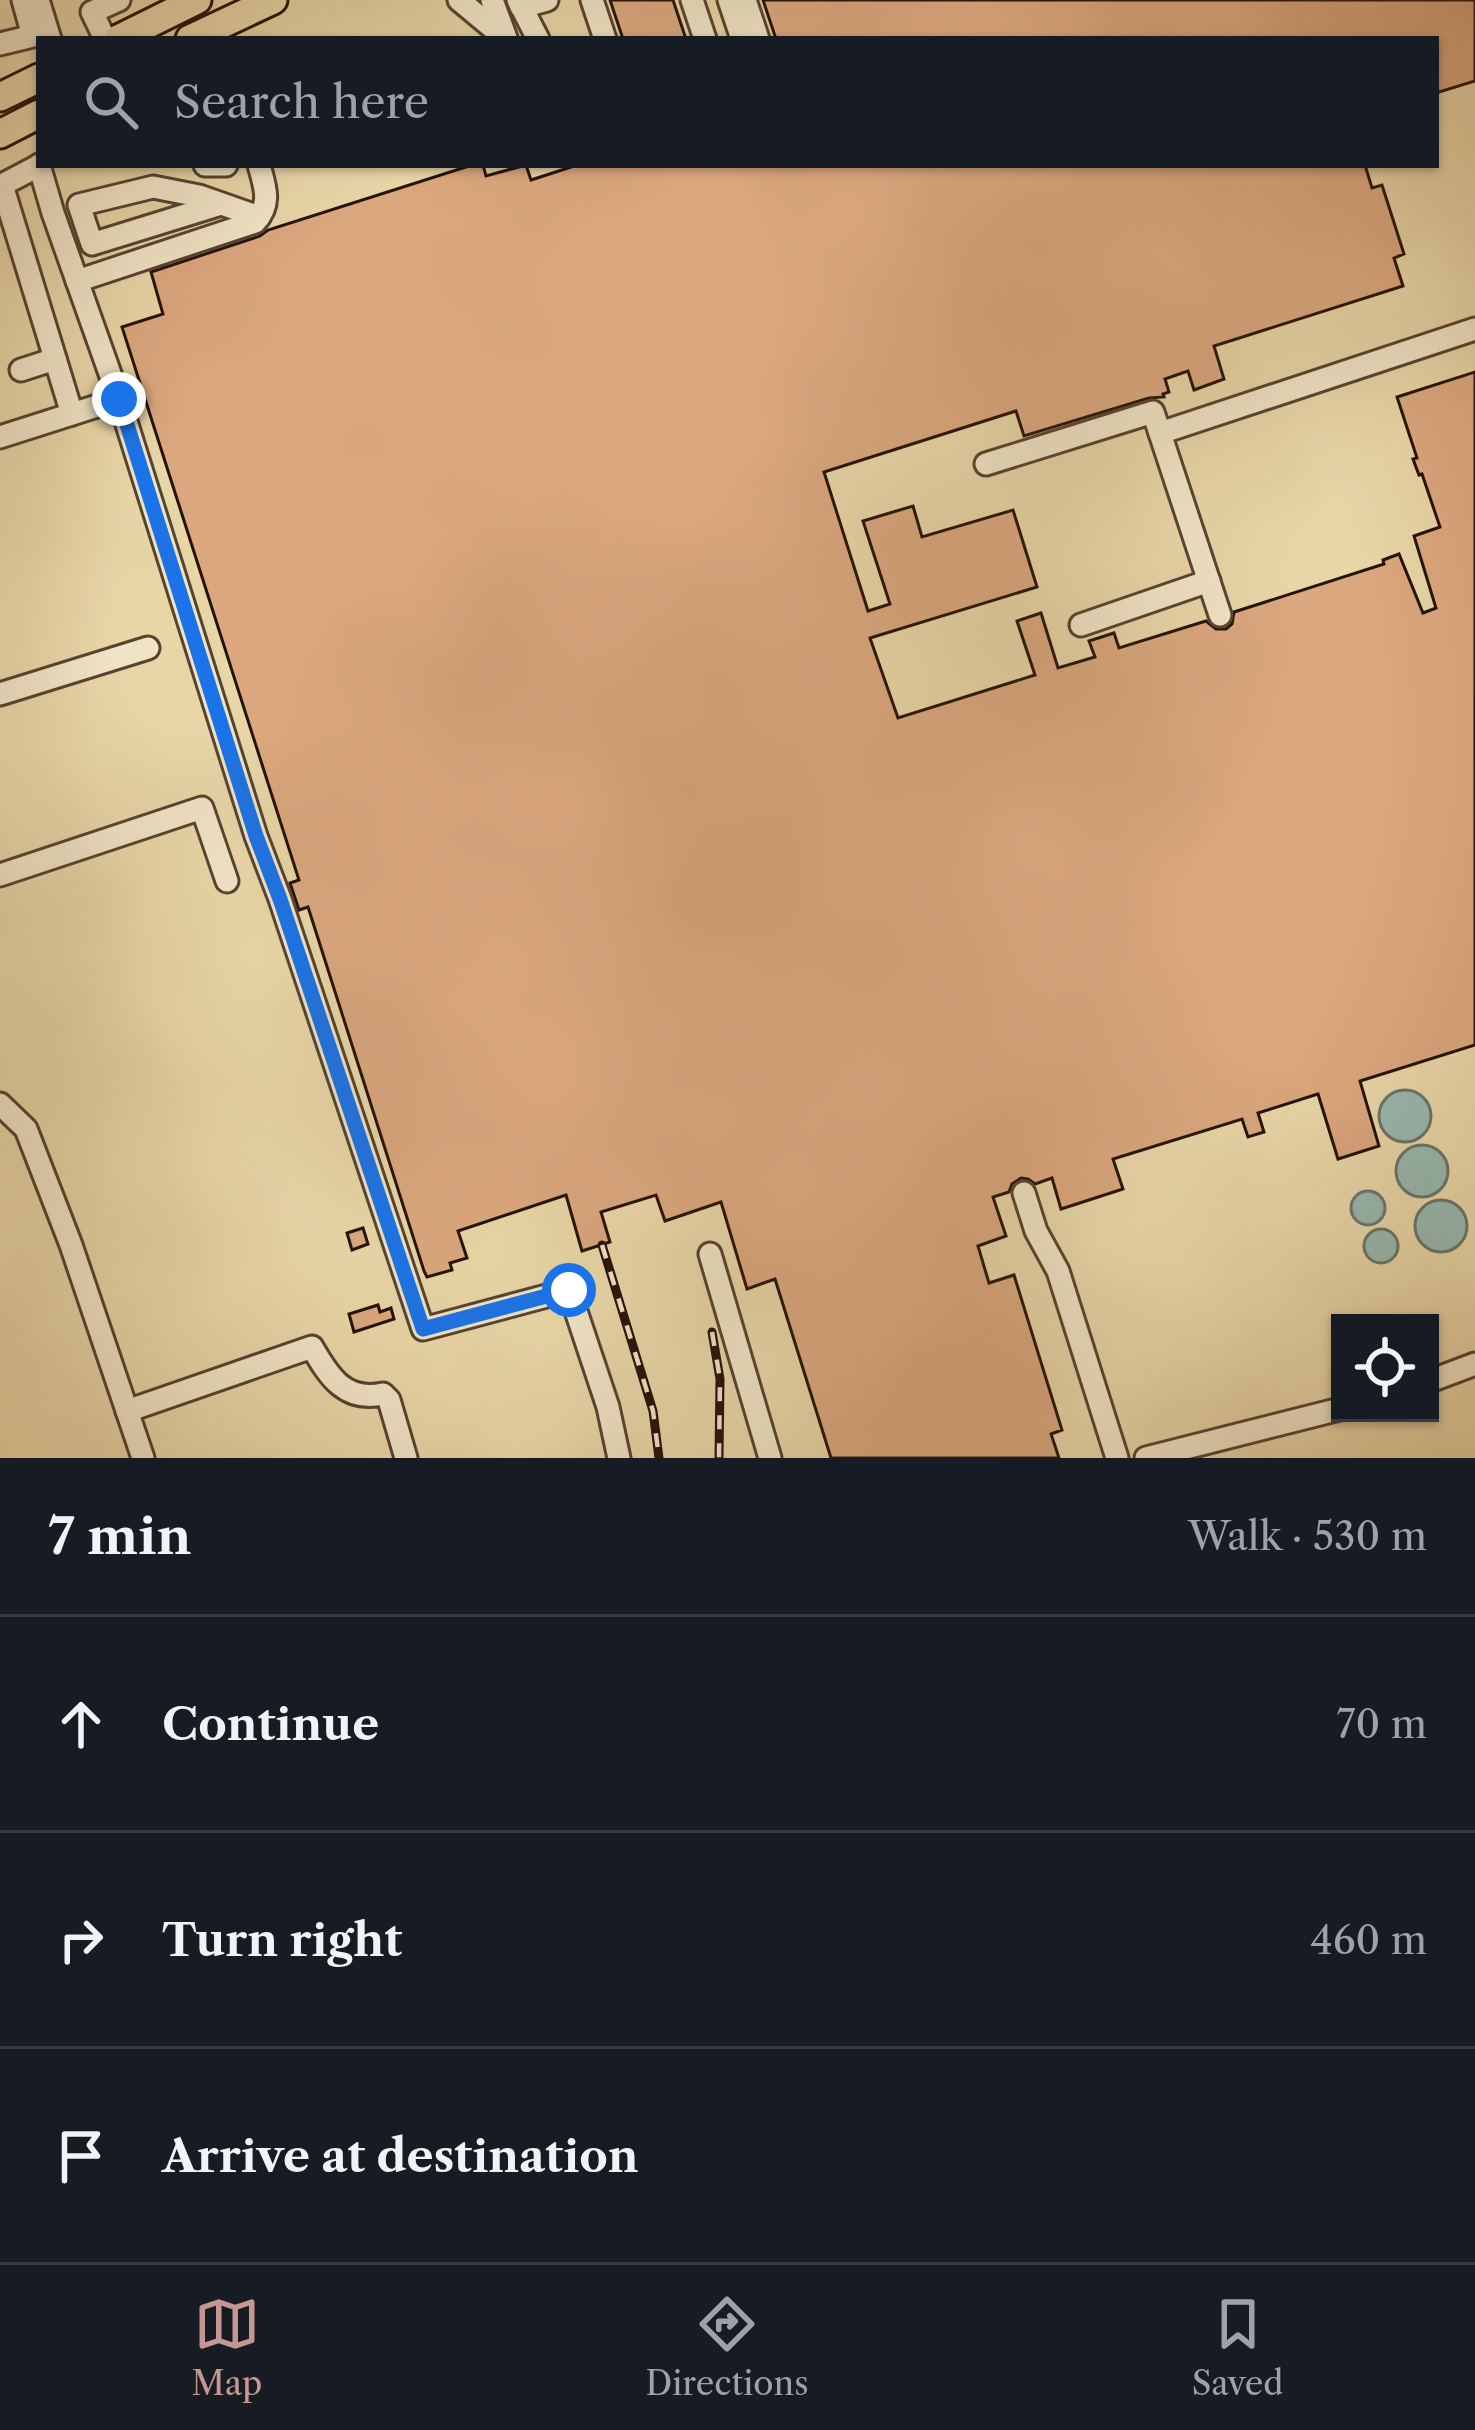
<!DOCTYPE html>
<meta charset="utf-8">
<style>
:root{--surface:#171b24;--page:#20242c;--text:#f1f3f6;--muted:#9ea1a6;--line:#363941;--accent:#c59692}
body{margin:0;font-family:"Libre Caslon Text",serif;background:var(--page);color:var(--text)}
.controls{position:absolute;right:36px;bottom:36px;display:grid;overflow:hidden;border-radius:0px;box-shadow:0 3px 9px #0004}
.controls button{width:108px;height:108px;display:grid;place-items:center;padding:0;border:0;border-bottom:3px solid var(--line);background:var(--surface);color:var(--text);font:60px sans-serif}
.stop{position:absolute;width:36px;height:36px;margin:-27px;border:9px solid #1a73e8;border-radius:50%;background:#fff}
.stop.end{background:#1a73e8;border-color:#fff;box-shadow:0 3px 12px #0008}
.list{margin:0;padding:0;list-style:none}
h2{display:flex;justify-content:space-between;align-items:center;height:156px;margin:0;padding:0 48px;font-size:51px}
h2 small{font-size:39px;font-weight:400;color:var(--muted)}
.list li{display:grid;grid-template-columns:78px 1fr auto;gap:36px;align-items:center;box-sizing:border-box;height:216px;padding:0 48px;border-top:3px solid var(--line)}
.list b{display:block;font-size:45px;white-space:nowrap}
.list em{font-size:39px;font-style:normal;color:var(--muted)}
.icon{flex:none;width:66px;height:66px;fill:none;stroke:currentColor;stroke-width:2;stroke-linecap:round;stroke-linejoin:round}
.map{position:relative;flex:none;width:1475px;height:1458px;overflow:hidden}
.search{position:absolute;background:var(--surface);box-shadow:0 3px 9px #0004;left:36px;right:36px;top:36px;height:132px;display:flex;align-items:center;gap:30px;box-sizing:border-box;padding:0 42px;border-radius:0px;color:var(--muted);font-size:45px}
.sheet{height:804px;background:var(--surface)}
nav{display:flex;justify-content:space-around;align-items:center;box-sizing:border-box;height:168px;border-top:3px solid var(--line);background:var(--surface);font-size:33px;color:var(--muted)}
nav a{display:grid;justify-items:center;gap:6px}
nav .on{color:var(--accent)}
.map>svg:first-child{display:block}
</style>
<div class="map">
<svg width="1475" height="1458" viewBox="0 0 1475 1458">
<rect width="100%" height="100%" fill="#e8d6a7"/>
<filter id="stains"><feTurbulence type="fractalNoise" baseFrequency=".00167" numOctaves="4"/><feColorMatrix values="0 0 0 0 .2 0 0 0 0 .09 0 0 0 0 .02 0 0 0 .5 -.17"/></filter>
<radialGradient id="worn" r=".72"><stop offset=".6" stop-color="#630" stop-opacity="0"/><stop offset="1" stop-color="#630" stop-opacity=".3"/></radialGradient>
<g fill="#98b8ae" stroke="#6a766c" stroke-width="3">
<circle cx="1405" cy="1116" r="26"/>
<circle cx="1422" cy="1171" r="26"/>
<circle cx="1368" cy="1208" r="17"/>
<circle cx="1441" cy="1226" r="26"/>
<circle cx="1381" cy="1246" r="17"/>
</g>
<g fill="#daa77f" stroke="#251209" stroke-width="3">
<path d="M610,0h63l13,39h-63z"/>
<path d="M763,0h712v81l-39,12v-54h-660z"/>
<path d="M472,165h11l3,11 40,-11 5,15 46,-15h788l7,23 10,-3 22,69 -10,4 9,28 -189,60 10,33 -30,11 -6,-19 -23,8 4,13 -6,2 1,3 -15,1 -125,38 -8,-25 -192,61 44,139 22,-7 -27,-83 50,-15 9,31 91,-27 24,77 -167,51 28,80 137,-43 -18,-54 24,-8 17,55 37,-11 -6,-16 25,-8 5,15 87,-27 10,8h10l6,-5 2,-12 150,-48 -1,-4 16,-6 24,59 13,-5 -22,-72 26,-9 -18,-53 -3,1 -6,-16 4,-1 -20,-61 78,-25v673l-115,36 19,65 -41,13 -20,-65 -60,19 6,19 -16,5 -6,-18 -129,40 10,30 -62,20 -9,-31 -17,6 -7,-5 -7,-1 -9,6 -3,8 -16,5 13,39 -28,10 11,37 25,-8 48,155 -11,4 8,24h-228l-56,-179 -28,10 -26,-87 -56,19 -9,-26 -55,17 9,30 -28,9 -16,-56 -108,36 9,27 -17,5 2,7 -25,7 -3,-6 -116,-364 -9,3 -9,-27 9,-3 -177,-553 41,-13 -12,-42 109,-36 8,-6z"/>
<path d="M363,1228l5,16 -16,6 -5,-17z"/>
<path d="M378,1305l2,7 11,-4 3,11 -40,13 -5,-18z"/>
</g>
<g fill="none" stroke-linecap="round" stroke-linejoin="round">
<defs>
<g id="minor">
<path d="M38,0l12,39"/>
<path d="M459,0l47,39"/>
<path d="M492,0l14,38"/>
<path d="M518,0l20,39"/>
<path d="M592,0l13,39"/>
<path d="M692,0l13,39"/>
<path d="M729,0l13,39"/>
<path d="M745,0l13,39"/>
<path d="M521,7l26,-7"/>
<path d="M105,39l-13,-27 27,-12"/>
<path d="M0,44l33,-8 -10,-36"/>
<path d="M39,165l14,48 66,186 137,437 24,63 143,430 146,-39 39,117 11,51"/>
<path d="M40,165l-38,20 70,229"/>
<path d="M205,165h21"/>
<path d="M221,204l-129,40 -13,-39 74,-18 46,9 60,21"/>
<path d="M77,281l178,-59c17,-18 10,-35 4,-57"/>
<path d="M21,370l34,-11"/>
<path d="M1160,433l315,-104"/>
<path d="M0,437l119,-38"/>
<path d="M986,464l167,-52 67,203"/>
<path d="M1081,625l128,-44"/>
<path d="M0,694l148,-46"/>
<path d="M0,875l202,-67 25,73"/>
<path d="M0,1104l26,25 45,116 72,213"/>
<path d="M1024,1193l12,38 22,40 59,187"/>
<path d="M710,1254l60,204"/>
<path d="M1430,1381l45,-17"/>
<path d="M127,1411l185,-64c17,30 33,55 71,47l6,6 17,58"/>
<path d="M1146,1458l194,-49"/>
</g>
<g id="major">
<path d="M118,39l79,-39"/>
<path d="M190,39l83,-39"/>
<path d="M0,97l39,-19"/>
<path d="M0,134l39,-20"/>
</g>
</defs>
<use href="#minor" stroke="#564330" stroke-width="27"/>
<use href="#major" stroke="#251209" stroke-width="33"/>
<use href="#minor" stroke="#f0e4c6" stroke-width="21"/>
<use href="#major" stroke="#e8d6a7" stroke-width="27"/>
<defs>
<g id="rail">
<path d="M602,1245l51,166 6,47"/>
<path d="M712,1332l8,47 -1,79"/>
</g>
</defs>
<use href="#rail" stroke="#251209" stroke-width="9"/>
<use href="#rail" stroke="#f0e4c6" stroke-width="4.5" stroke-dasharray="14" stroke-linecap="butt"/>
</g>
<g fill="none" stroke-linecap="round" stroke-linejoin="round">
<path stroke="#1a73e8" stroke-width="15" d="M119,399l137,437 24,63 143,430 146,-39"/>
</g>
<rect width="100%" height="100%" filter="url(#stains)"/>
<rect width="100%" height="100%" fill="url(#worn)"/>
</svg>
<div class="controls">
<button><svg class="icon" aria-label="locate" viewBox="0 0 24 24"><circle cx="12" cy="12" r="6"/><path d="M12 2v4M12 18v4M2 12h4M18 12h4"/></svg></button>
</div>
<div class="stop" style="left:569px;top:1290px"></div>
<div class="stop end" style="left:119px;top:399px"></div>
<div class="search"><svg class="icon" aria-label="search" viewBox="0 0 24 24"><circle cx="10" cy="10" r="6"/><path d="M15 15l6 6"/></svg>Search here</div>
</div>
<section class="sheet">
<h2>7 min<small>Walk · 530 m</small></h2>
<ul class="list">
<li><svg class="icon" aria-label="ahead" viewBox="0 0 24 24"><path d="M12 20V5M6 11l6-6 6 6"/></svg><div><b>Continue</b></div><em>70 m</em></li>
<li><svg class="icon" aria-label="right" viewBox="0 0 24 24"><path d="M7 20v-9h11M14 6l5 5-5 5"/></svg><div><b>Turn right</b></div><em>460 m</em></li>
<li><svg class="icon" aria-label="arrive" viewBox="0 0 24 24"><path d="M6 21V4h12l-3 4 3 4H6"/></svg><div><b>Arrive at destination</b></div></li>
</ul>
</section>
<nav>
<a class="on"><svg class="icon" aria-label="map" viewBox="0 0 24 24"><path d="M3 6l6-2 6 2 6-2v14l-6 2-6-2-6 2zM9 4v14M15 6v14"/></svg>Map</a>
<a><svg class="icon" aria-label="directions" viewBox="0 0 24 24"><path d="M12 3l9 9-9 9-9-9zM9 14v-3h6M13 9l2 2-2 2"/></svg>Directions</a>
<a><svg class="icon" aria-label="saved" viewBox="0 0 24 24"><path d="M7 4h10v16l-5-4-5 4z"/></svg>Saved</a>
</nav>
